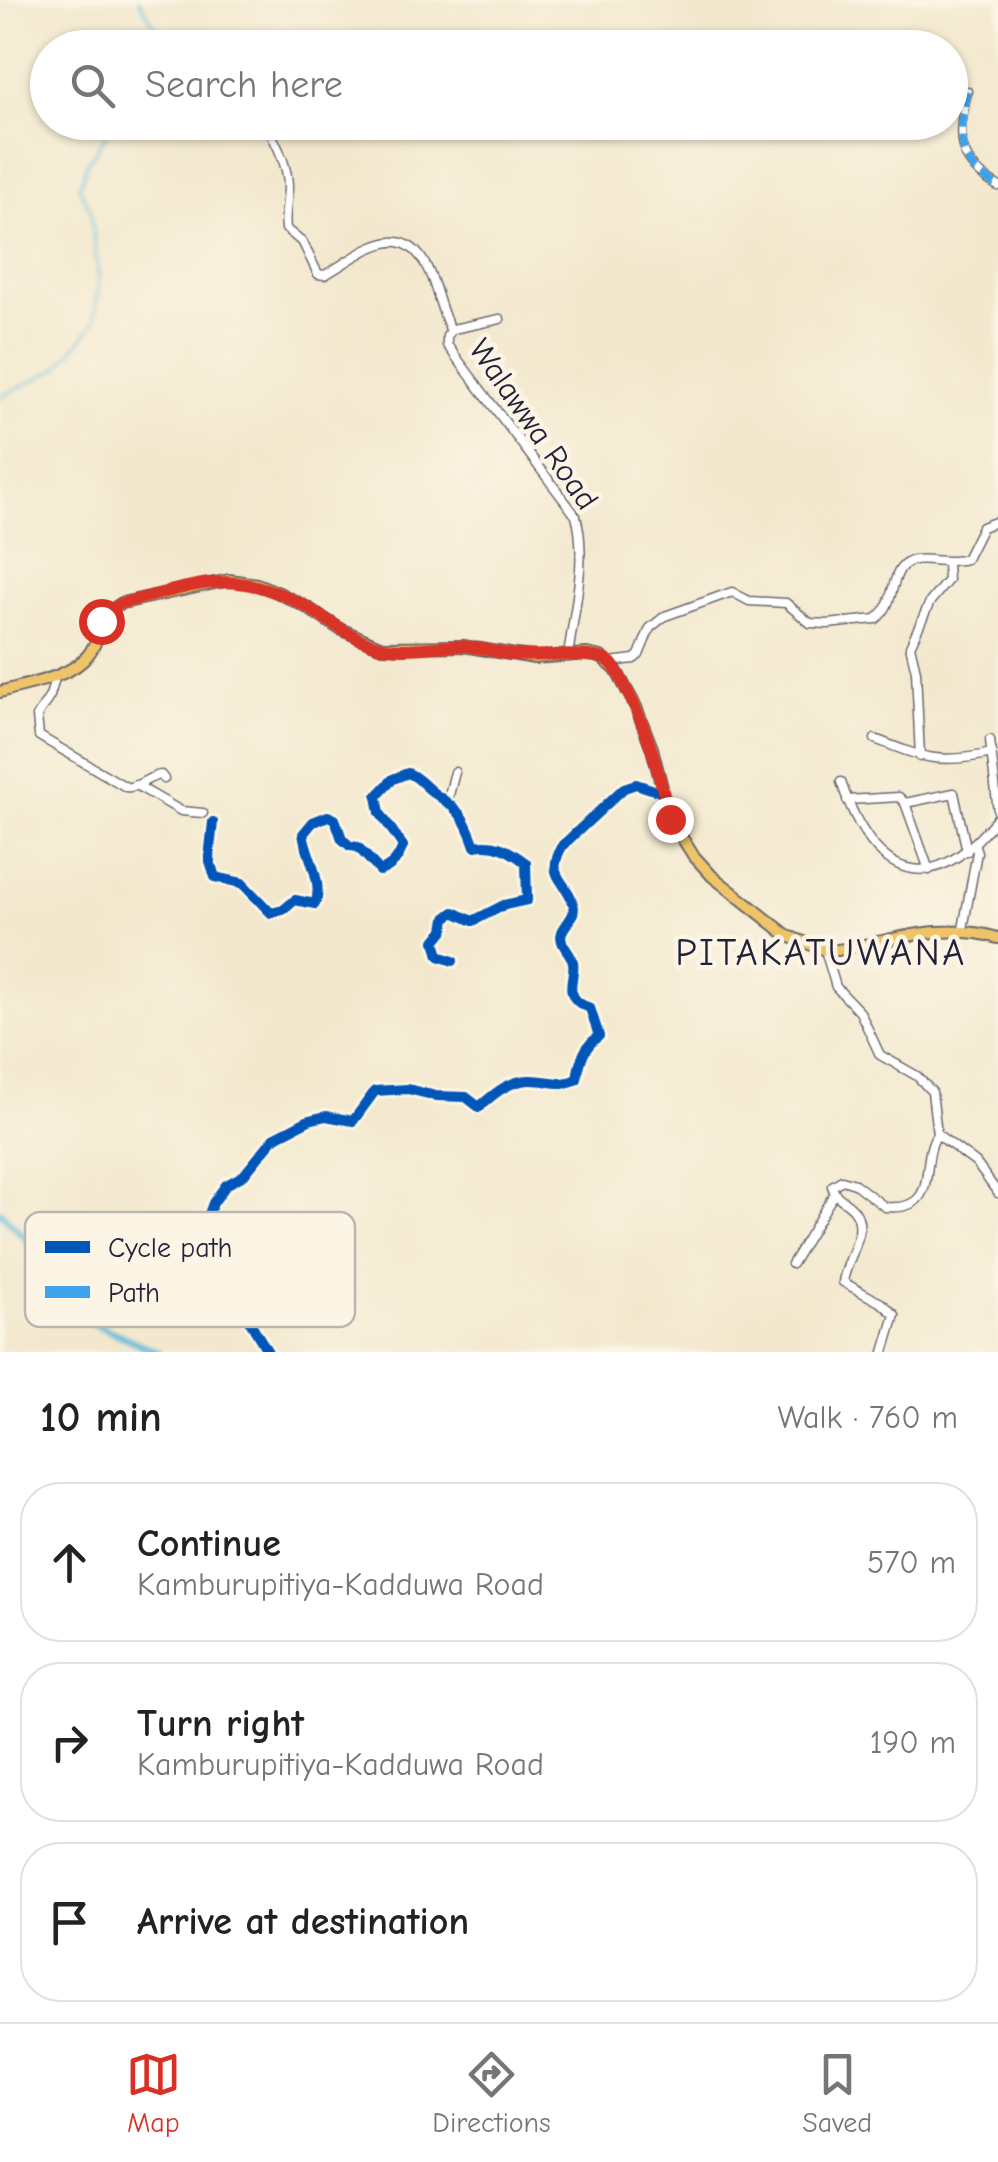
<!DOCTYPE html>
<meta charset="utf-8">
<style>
:root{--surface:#fff;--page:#f6f6f6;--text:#222;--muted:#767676;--line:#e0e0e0;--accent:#d93025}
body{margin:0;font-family:"Comic Neue",sans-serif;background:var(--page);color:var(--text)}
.stop{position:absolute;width:30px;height:30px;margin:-22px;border:8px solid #d93025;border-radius:50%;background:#fff}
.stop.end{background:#d93025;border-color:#fff;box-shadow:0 2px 10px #0008}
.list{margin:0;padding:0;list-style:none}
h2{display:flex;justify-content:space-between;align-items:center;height:130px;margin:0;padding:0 40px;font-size:42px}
h2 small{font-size:32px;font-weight:400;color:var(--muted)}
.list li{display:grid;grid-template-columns:65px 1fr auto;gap:30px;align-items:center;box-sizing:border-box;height:160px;margin:0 20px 20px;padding:0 20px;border:2px solid var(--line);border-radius:40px}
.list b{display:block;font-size:38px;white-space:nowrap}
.list p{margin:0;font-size:32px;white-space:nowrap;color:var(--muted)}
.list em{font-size:32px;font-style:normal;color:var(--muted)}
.icon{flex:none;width:55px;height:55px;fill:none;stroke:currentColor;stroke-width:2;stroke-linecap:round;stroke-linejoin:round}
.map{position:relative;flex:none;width:998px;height:1352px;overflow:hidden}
.search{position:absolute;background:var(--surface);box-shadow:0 2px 8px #0004;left:30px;right:30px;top:30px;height:110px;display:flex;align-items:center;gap:25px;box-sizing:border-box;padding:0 35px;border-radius:55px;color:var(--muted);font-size:38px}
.sheet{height:670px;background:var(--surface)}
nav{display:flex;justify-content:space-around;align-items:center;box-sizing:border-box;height:140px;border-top:2px solid var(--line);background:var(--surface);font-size:28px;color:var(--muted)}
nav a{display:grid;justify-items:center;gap:5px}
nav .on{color:var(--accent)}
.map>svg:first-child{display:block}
</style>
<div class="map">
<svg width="998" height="1352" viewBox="0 0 998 1352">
<rect width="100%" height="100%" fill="#fcf5e5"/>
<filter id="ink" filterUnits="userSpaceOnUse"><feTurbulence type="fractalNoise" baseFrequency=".01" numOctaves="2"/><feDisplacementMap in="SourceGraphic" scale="20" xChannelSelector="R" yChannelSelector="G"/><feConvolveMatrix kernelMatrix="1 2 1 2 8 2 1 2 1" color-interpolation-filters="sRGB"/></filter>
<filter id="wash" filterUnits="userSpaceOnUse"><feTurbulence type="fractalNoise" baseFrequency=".0048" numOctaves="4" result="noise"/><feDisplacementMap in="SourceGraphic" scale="40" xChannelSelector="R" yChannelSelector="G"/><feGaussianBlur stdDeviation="2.25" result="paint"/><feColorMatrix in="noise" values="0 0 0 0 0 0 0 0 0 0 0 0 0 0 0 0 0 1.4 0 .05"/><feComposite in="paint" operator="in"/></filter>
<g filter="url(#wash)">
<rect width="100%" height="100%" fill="#f3e8cd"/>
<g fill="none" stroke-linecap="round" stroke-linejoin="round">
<g stroke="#5bbdda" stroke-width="2.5">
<path d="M139,0l17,28 2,20"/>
<path d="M0,397l58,-29 36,-44 5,-44 -9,-72 -11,-20 8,-25 28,-41"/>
</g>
<path stroke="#5bbdda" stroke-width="6" d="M0,1211l34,37 47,70 77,34"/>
</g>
</g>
<g filter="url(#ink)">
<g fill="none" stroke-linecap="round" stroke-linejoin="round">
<defs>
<g id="minor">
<path d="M967,91c-9,45 -13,70 31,95"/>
<path d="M264,122c11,18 24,42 24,64 0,15 -4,27 -2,43l17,14 15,31 7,1c42,-25 82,-62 107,4 7,18 10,35 19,52"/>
<path d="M500,319l-47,10 -6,7v9l129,171c12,43 -3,98 -8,141"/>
<path d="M610,662l24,-3 5,-4 11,-27 15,-12 67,-24 17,9 37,2 24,20 17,1 49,-5c22,-16 12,-50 35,-58 15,-5 33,4 55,-2l16,-32 16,-6"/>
<path d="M56,675l-6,21 -13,20 2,20 87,51c12,2 22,-11 35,-12l3,4"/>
<path d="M875,739c48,19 65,26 117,14"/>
<path d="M990,740l8,72"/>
<path d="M920,757l-4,-86 -6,-25 20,-44 18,-22 -1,-16"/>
<path d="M841,782c33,96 89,121 157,35"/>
<path d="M136,785l45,26 22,2"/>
<path d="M448,799l7,-27"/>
<path d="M847,800l52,-3 6,6 24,67"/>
<path d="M905,803l49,-10 13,58"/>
<path d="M213,822l-4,36 6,19 27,6 29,30 12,-3 12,-10 20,4c9,-21 -8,-48 -12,-70l10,-12 15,-6 7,3 7,20 8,7 8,1 22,24c13,-5 18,-12 23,-25l-23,-33 -3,-17 16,-17 15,-6c12,5 16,13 26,20 26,18 30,22 41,53 21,-4 34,4 51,17l1,37 -23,5 -31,16 -19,-9 -8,6 -2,12 -9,11 4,15 14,5"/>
<path d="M963,929l14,-77 -2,-6"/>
<path d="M825,950l11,37 24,25 20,43 37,21 15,16 5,42 39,29 22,30"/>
<path d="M792,1264l42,-70"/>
<path d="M268,1352l-21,-35 6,-24 9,-18 -11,-8 -26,27 -17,-1 -24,-28 20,-37 9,-25 13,-18 18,-10 30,-37 35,-18 17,-4 27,5 22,-30 33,-2 28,7 30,1 13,10c15,-13 29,-26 50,-27 18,-1 31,8 48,-1 2,-16 8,-34 22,-43l-9,-28c-8,-3 -15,-6 -18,-15 -3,-9 3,-21 1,-31 -3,-11 -15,-18 -11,-30 4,-10 15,-16 11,-29 -7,-24 -29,-26 -10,-58l61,-57 12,-4 27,9"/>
<path d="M884,1352l11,-37 -12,-11 -40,-22c3,-23 27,-51 11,-72 -8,-10 -19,-11 -22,-24l10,-6 13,4 30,23c57,5 33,-44 52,-73"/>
</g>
<path id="major" d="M0,692c26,-8 71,-14 88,-37 16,-20 7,-35 34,-52l107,-23 28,4 20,8 29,15 34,22 42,18 81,-1 71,12 53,-4 14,3 15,13 20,37 16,41 18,71 23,36 19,21 76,60 37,14h13c53,-9 107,-29 160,-12"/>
</defs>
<use href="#minor" stroke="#6b676e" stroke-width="11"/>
<use href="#major" stroke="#6b676e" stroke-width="14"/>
<use href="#minor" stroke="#fff" stroke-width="8"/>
<use href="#major" stroke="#efc469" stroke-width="10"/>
<path stroke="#3ea2ec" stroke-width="8" stroke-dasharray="15 8" stroke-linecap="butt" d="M967,91c-9,45 -13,70 31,95"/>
<defs>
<g id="cycleway">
<path d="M213,822l-4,36 6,19 27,6 29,30 12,-3 12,-10 20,4c9,-21 -8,-48 -12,-70l10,-12 15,-6 7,3 7,20 8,7 8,1 22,24c13,-5 18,-12 23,-25l-23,-33 -3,-17 16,-17 15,-6c12,5 16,13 26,20 26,18 30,22 41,53 21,-4 34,4 51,17l1,37 -23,5 -31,16 -19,-9 -8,6 -2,12 -9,11 4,15 14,5"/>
<path d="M268,1352l-21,-35 6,-24 9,-18 -11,-8 -26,27 -17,-1 -24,-28 20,-37 9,-25 13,-18 18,-10 30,-37 35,-18 17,-4 27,5 22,-30 33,-2 28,7 30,1 13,10c15,-13 29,-26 50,-27 18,-1 31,8 48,-1 2,-16 8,-34 22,-43l-9,-28c-8,-3 -15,-6 -18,-15 -3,-9 3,-21 1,-31 -3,-11 -15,-18 -11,-30 4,-10 15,-16 11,-29 -7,-24 -29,-26 -10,-58l61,-57 12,-4 27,9"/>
</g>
</defs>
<use href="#cycleway" stroke="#fcf5e5" stroke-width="16"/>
<use href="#cycleway" stroke="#0057b8" stroke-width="10"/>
</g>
</g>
<g fill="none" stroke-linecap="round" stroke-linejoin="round" filter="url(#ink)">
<path stroke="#d93025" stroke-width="12" d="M101,621l7,-10 14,-8c75,-17 109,-38 183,3 24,14 45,32 73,40 26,7 57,-1 84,0 15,1 30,5 45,8 26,5 89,-5 104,9 7,7 11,18 15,26 23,42 33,85 44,130"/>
</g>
<g text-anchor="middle" stroke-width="9" stroke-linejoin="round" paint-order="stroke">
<g font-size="32" fill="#22223b" stroke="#fcf5e5">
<text transform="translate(534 424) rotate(55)" y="11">Walawwa Road</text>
</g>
<g font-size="38" letter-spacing="2.5" fill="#22223b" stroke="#fcf5e5">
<text x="821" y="965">PITAKATUWANA</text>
</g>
</g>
<rect x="25" y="1212" width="330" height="115" rx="15" fill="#fcf5e5" stroke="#bbb6b2" stroke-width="2.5"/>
<rect x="45" y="1241" width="45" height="12" fill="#0057b8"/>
<rect x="45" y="1286" width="45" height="12" fill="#3ea2ec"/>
<g font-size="28" fill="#22223b">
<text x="108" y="1257">Cycle path</text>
<text x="108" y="1302">Path</text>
</g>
</svg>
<div class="stop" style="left:101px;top:621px"></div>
<div class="stop end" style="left:670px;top:819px"></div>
<div class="search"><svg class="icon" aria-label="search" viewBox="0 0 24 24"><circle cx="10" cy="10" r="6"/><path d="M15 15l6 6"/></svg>Search here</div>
</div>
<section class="sheet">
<h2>10 min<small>Walk · 760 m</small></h2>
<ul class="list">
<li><svg class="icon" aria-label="ahead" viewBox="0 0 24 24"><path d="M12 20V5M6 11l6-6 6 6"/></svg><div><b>Continue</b><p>Kamburupitiya-Kadduwa Road</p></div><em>570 m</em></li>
<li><svg class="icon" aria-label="right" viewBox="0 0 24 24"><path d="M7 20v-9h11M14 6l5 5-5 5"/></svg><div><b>Turn right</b><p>Kamburupitiya-Kadduwa Road</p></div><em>190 m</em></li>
<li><svg class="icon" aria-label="arrive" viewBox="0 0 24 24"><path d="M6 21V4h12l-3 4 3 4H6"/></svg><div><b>Arrive at destination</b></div></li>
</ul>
</section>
<nav>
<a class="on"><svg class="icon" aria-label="map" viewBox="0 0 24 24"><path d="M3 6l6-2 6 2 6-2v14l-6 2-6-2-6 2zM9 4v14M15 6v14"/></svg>Map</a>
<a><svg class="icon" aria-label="directions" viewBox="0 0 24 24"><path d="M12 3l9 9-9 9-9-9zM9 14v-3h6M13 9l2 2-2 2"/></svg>Directions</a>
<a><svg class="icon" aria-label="saved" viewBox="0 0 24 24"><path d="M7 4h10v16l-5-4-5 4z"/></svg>Saved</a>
</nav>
